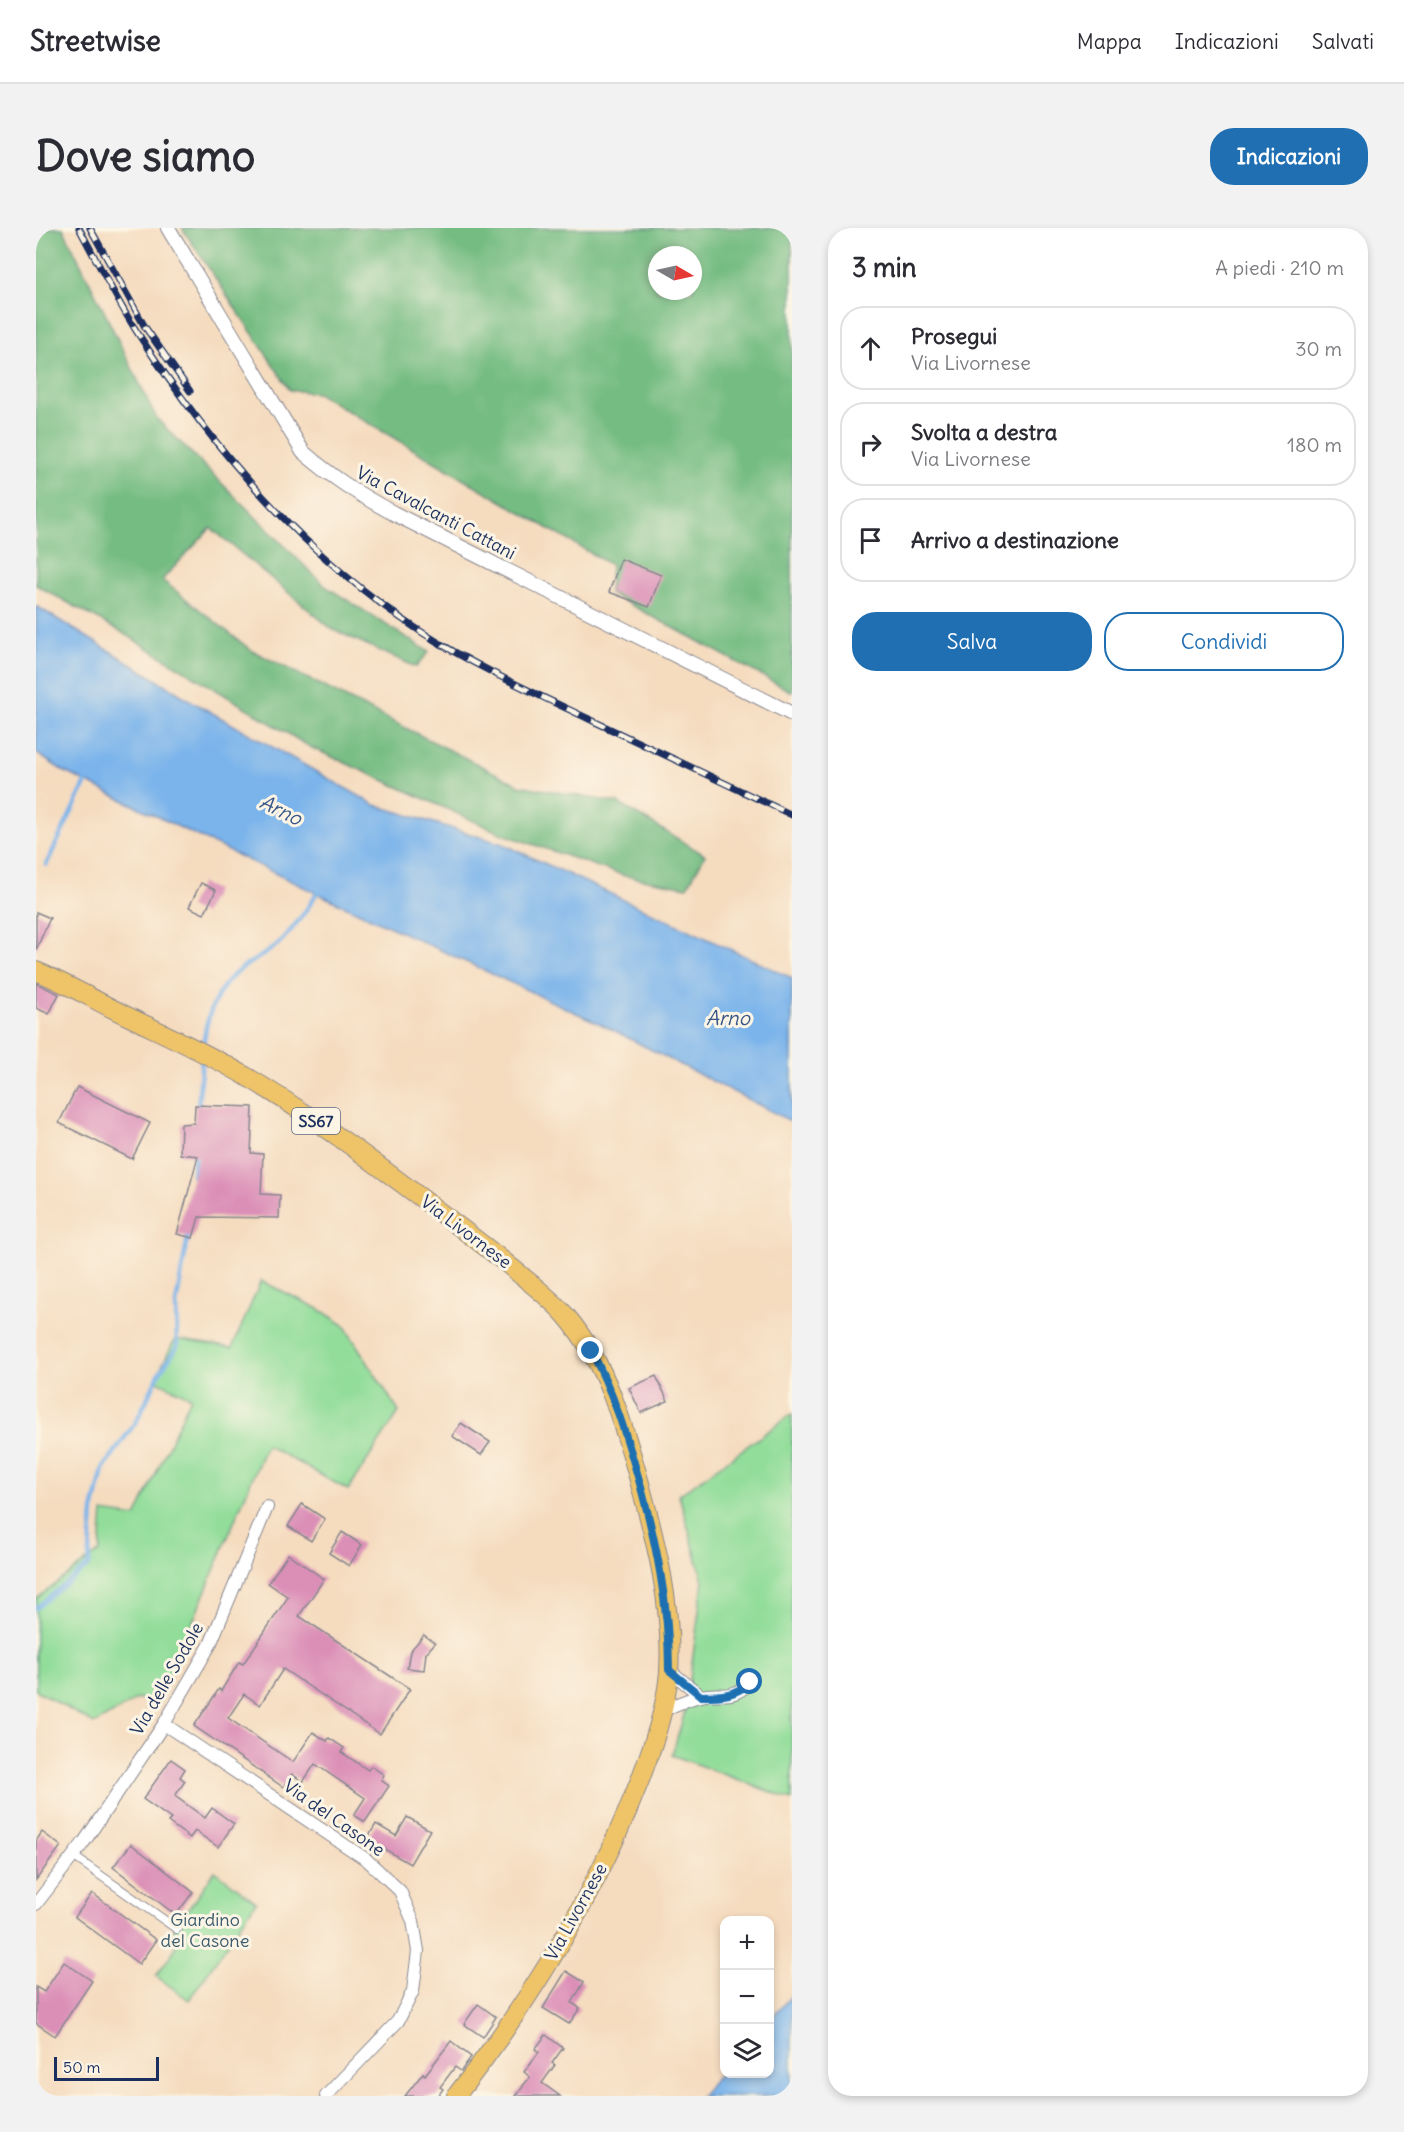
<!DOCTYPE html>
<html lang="it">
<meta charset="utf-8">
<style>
:root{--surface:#fff;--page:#f2f2f3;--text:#2b2b33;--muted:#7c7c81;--line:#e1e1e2;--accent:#1f6fb2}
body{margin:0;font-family:Delius,sans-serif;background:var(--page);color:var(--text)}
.controls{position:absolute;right:18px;bottom:18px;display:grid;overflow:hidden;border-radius:12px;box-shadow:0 3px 9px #0003}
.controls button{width:54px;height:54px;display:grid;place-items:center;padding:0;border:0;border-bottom:2px solid var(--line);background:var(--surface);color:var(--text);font:30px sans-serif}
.compass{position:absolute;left:612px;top:18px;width:54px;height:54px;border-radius:50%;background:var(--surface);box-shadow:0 3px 9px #0003;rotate:99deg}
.scale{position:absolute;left:18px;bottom:15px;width:105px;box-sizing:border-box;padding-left:6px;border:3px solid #1b2f5e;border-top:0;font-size:16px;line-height:21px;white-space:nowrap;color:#1b2f5e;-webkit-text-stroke:4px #fcf5e5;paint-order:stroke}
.stop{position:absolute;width:18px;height:18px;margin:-14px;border:4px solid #1f6fb2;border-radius:50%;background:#fff}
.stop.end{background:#1f6fb2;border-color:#fff;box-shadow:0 2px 6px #0008}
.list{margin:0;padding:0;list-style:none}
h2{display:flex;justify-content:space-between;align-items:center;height:78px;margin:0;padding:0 24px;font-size:26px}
h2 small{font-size:20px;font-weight:400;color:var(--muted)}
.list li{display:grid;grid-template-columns:39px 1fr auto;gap:18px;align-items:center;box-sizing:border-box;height:84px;margin:0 12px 12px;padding:0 12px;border:2px solid var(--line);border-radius:24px}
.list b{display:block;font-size:22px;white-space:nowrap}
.list p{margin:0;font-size:20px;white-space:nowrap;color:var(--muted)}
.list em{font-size:20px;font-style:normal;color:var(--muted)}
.actions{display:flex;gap:12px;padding:18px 24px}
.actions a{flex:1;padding:14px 0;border:2px solid var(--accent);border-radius:24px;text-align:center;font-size:21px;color:var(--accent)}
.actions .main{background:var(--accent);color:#fff}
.icon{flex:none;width:33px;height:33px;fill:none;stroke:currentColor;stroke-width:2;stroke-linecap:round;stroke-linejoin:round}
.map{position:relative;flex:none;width:756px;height:1868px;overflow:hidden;border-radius:24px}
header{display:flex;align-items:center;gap:36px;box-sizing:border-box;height:84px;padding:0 30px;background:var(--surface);border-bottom:2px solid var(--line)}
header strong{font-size:28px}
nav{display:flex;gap:33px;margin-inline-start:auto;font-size:21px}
.intro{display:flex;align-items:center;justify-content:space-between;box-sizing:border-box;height:144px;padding:0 36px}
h1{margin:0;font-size:42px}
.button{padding:15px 27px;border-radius:24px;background:var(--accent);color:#fff;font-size:21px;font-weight:700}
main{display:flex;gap:36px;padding:0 36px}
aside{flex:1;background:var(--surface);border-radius:24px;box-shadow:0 3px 9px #0003}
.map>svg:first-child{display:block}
</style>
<header>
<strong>Streetwise</strong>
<nav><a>Mappa</a><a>Indicazioni</a><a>Salvati</a></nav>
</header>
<div class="intro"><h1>Dove siamo</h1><a class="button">Indicazioni</a></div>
<main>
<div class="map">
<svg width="756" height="1868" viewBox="0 0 756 1868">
<rect width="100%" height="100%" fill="#fcf5e5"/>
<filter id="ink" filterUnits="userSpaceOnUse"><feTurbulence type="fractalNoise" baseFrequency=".0167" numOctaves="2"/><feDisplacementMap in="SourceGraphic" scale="12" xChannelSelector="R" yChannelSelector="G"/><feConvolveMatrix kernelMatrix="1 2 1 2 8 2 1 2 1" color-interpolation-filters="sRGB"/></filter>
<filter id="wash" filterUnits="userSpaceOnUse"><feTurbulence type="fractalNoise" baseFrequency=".008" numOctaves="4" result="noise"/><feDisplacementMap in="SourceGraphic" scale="24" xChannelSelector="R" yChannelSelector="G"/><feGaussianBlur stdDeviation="1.35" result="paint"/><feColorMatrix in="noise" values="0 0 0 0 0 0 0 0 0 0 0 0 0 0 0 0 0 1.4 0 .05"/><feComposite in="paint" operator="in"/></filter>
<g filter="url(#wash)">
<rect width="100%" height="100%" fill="#f5dcbf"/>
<g fill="#92dd9a" stroke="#56867c" stroke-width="1.5">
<path d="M225,1053l58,28 25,16 55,87 -51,78 -82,-45 -109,263 -18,-10 -45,26 -58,-34v-91l64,-48 3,-39 33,5 55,-120 -36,-17 20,-41 57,9z"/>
<path d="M756,1186v386l-120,-45 14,-47 17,-127 -24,-86z"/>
<path d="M179,1643l41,31 -67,98 -33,-24 21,-30 -10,-7z"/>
</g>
<g fill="#75bc82" stroke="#487670" stroke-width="1.5" fill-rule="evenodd">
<path d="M0,0h27l94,191 168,167 104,66 -13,15 -84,-38 -121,-101 -49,52 89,70 268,135 99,18 87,52 -18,32 -62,-11 -125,-43 -190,-86 -187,-114 -87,-48z"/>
<path d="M146,0h610v464l-183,-99 2,-28 -294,-172 -27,-3zM621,27h36v36h-36z"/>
</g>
<g fill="#7ab4eb" stroke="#4a72a4" stroke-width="1.5">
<path d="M0,378l157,96 182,103 128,39 289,134v144l-185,-95 -312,-144 -230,-111 -29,-19z"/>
<path d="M756,1767v101h-92l24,-27v5h46v-54z"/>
</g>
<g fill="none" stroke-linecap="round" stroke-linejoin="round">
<g stroke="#7ab4eb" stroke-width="4.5">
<path d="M10,637l42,-87"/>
<path d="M167,821c2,-29 12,-59 35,-78 14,-11 30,-17 42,-29 16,-16 28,-33 39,-53"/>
<path d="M162,881l4,-52"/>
<path d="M157,949l2,-27"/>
<path d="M0,1380l53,-43 4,-54 10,-42 34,-49 23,-48 17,-25 -1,-43 13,-73"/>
</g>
</g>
<g id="blocks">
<g fill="#db8fb7">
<path d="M585,331l40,16 -12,32 -40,-15z"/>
<path d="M165,655l15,7 -12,24 -15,-7z"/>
<path d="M0,684l14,6 -14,32z"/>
<path d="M0,755l23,11 -10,20 -13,-6z"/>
<path d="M41,859l73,36 -18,36 -73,-36z"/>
<path d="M159,877l58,2 -2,46 12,1 -2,40 19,1 -1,23 -80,-1 -6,21 -16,-4 21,-78 -18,-2 1,-30 13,-1z"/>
<path d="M620,1148l12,25 -27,12 -12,-25z"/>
<path d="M425,1195l29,19 -9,13 -29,-19z"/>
<path d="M266,1276l23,15 -14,22 -23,-15z"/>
<path d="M306,1304l20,13 -13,21 -20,-13z"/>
<path d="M252,1326l36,25 -25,37 111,73 -30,45 -97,-65 -23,36 -16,-11 -16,24 65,44 20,-30 14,9 2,-3 15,10 -3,4 27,18 3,-4 13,9 -3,5 8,6 -24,36 -11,-7 11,-17 -50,-34 -12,18 -11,-8 -9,13 -89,-61 25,-37 2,2 18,-29 4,2 45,-67 -20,-14z"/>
<path d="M388,1407l11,8 -9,10 -2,17 -17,-2 3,-17z"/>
<path d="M135,1531l14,10 -5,8 5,4 -10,15 30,22 7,-10 22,16 -16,23 -23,-16 -5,7 -22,-16 3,-3 -28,-20z"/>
<path d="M371,1589l23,13 -20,34 -43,-25 9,-15 20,12z"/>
<path d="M6,1604l19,14 -25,34v-39z"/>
<path d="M95,1616l62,48 -17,23 -63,-48z"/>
<path d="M56,1665l64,47 -17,24 -64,-47z"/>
<path d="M28,1734l28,19 -37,55 -19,-13v-36l8,5z"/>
<path d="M530,1743l18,11 -12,21 8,5 -11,16 -26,-16z"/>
<path d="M442,1776l18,13 -13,20 -19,-13z"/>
<path d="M510,1807l17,13 -11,15 3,2 -13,18 18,13h-45l15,-19 -6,-5 15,-20 -4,-3z"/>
<path d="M415,1813l20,16 -10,14 -6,-4 -15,20 3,2 -5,7h-33l18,-23 2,2z"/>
</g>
</g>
</g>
<g filter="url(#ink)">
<use href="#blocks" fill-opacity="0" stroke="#88868e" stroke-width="1.5"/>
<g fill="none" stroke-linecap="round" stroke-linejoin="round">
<defs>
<path id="pedestrian" d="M37,1628l104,73"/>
<g id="minor">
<path d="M633,1442l32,26"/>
<path d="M627,1482c12,-5 25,-11 37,-14 24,-5 29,6 51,-14"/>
<path d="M128,1496l203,136 33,31 13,30 5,30 -5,40 -15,30 -72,75"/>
<path d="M0,1676l48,-62 80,-118 46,-79 57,-138"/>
</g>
<path id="tertiary" d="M132,0l135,224c30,26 55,42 90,61l399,201"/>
<path id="primary" d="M0,743c30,12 58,29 87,43 41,20 82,38 121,61 56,33 108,71 160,110 36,27 72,54 107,82 19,16 40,31 56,50 39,46 56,106 72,163 17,62 34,127 30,192 -3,37 -16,73 -29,108 -44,114 -109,220 -184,316"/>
</defs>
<use href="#pedestrian" stroke="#88868e" stroke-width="10"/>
<use href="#minor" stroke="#88868e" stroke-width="14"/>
<use href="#tertiary" stroke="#88868e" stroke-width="16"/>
<use href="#primary" stroke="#88868e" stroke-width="20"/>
<use href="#pedestrian" stroke="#fff" stroke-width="8"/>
<use href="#minor" stroke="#fff" stroke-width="12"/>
<use href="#tertiary" stroke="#fff" stroke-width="14"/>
<use href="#primary" stroke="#efc469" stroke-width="18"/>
<defs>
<g id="rail">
<path d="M43,0c19,35 37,71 58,104 74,115 168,224 283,299 54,35 112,61 169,88 68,32 135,64 203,96"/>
<path d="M54,0l55,99 45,64"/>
</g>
</defs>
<use href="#rail" stroke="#1b2f5e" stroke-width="7"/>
<use href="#rail" stroke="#fcf5e5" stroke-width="4.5" stroke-dasharray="14" stroke-linecap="butt"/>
</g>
</g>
<g fill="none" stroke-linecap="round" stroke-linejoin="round" filter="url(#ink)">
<path stroke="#1f6fb2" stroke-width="8" d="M555,1123c22,40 35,84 48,129 17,62 30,124 30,190l32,26c21,0 34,0 49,-14"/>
</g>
<g text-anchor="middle" stroke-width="6" stroke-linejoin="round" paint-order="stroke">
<rect fill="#fcf5e5" stroke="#5e6a86" stroke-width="1.5" x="256" y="880" width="48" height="26" rx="4.5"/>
<g font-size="16" font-weight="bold" fill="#1b2f5e">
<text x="280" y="899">SS67</text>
</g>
<g font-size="18" fill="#1b2f5e" stroke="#fcf5e5">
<text transform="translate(400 285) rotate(28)" y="6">Via Cavalcanti Cattani</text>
<text transform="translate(430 1004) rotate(37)" y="6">Via Livornese</text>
<text transform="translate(131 1451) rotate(-60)" y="6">Via delle Sodole</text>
<text transform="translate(298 1590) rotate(35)" y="6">Via del Casone</text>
<text transform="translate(540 1684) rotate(-61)" y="6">Via Livornese</text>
</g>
<g font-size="18" fill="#395a6d" stroke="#fcf5e5">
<text x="169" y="1698">Giardino<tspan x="169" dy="21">del Casone</tspan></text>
</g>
<g font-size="20" font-style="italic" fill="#385788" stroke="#fcf5e5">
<text transform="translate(245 582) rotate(26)" y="7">Arno</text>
<text x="692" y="797">Arno</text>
</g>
</g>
</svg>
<div class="controls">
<button>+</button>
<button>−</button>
<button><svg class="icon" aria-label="layers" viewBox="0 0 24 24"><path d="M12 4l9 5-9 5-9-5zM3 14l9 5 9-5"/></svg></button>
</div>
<svg class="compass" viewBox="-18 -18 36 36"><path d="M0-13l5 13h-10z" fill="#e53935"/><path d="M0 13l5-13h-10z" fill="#7c7c81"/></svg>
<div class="scale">50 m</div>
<div class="stop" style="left:714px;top:1454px"></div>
<div class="stop end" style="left:555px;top:1123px"></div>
</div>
<aside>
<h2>3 min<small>A piedi · 210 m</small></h2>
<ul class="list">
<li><svg class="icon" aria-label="ahead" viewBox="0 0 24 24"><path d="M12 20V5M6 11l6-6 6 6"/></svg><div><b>Prosegui</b><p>Via Livornese</p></div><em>30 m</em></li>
<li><svg class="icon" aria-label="right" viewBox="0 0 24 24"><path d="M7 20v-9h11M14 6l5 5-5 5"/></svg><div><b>Svolta a destra</b><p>Via Livornese</p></div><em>180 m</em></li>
<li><svg class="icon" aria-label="arrive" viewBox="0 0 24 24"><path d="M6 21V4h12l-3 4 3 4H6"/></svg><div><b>Arrivo a destinazione</b></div></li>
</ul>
<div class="actions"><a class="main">Salva</a><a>Condividi</a></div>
</aside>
</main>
